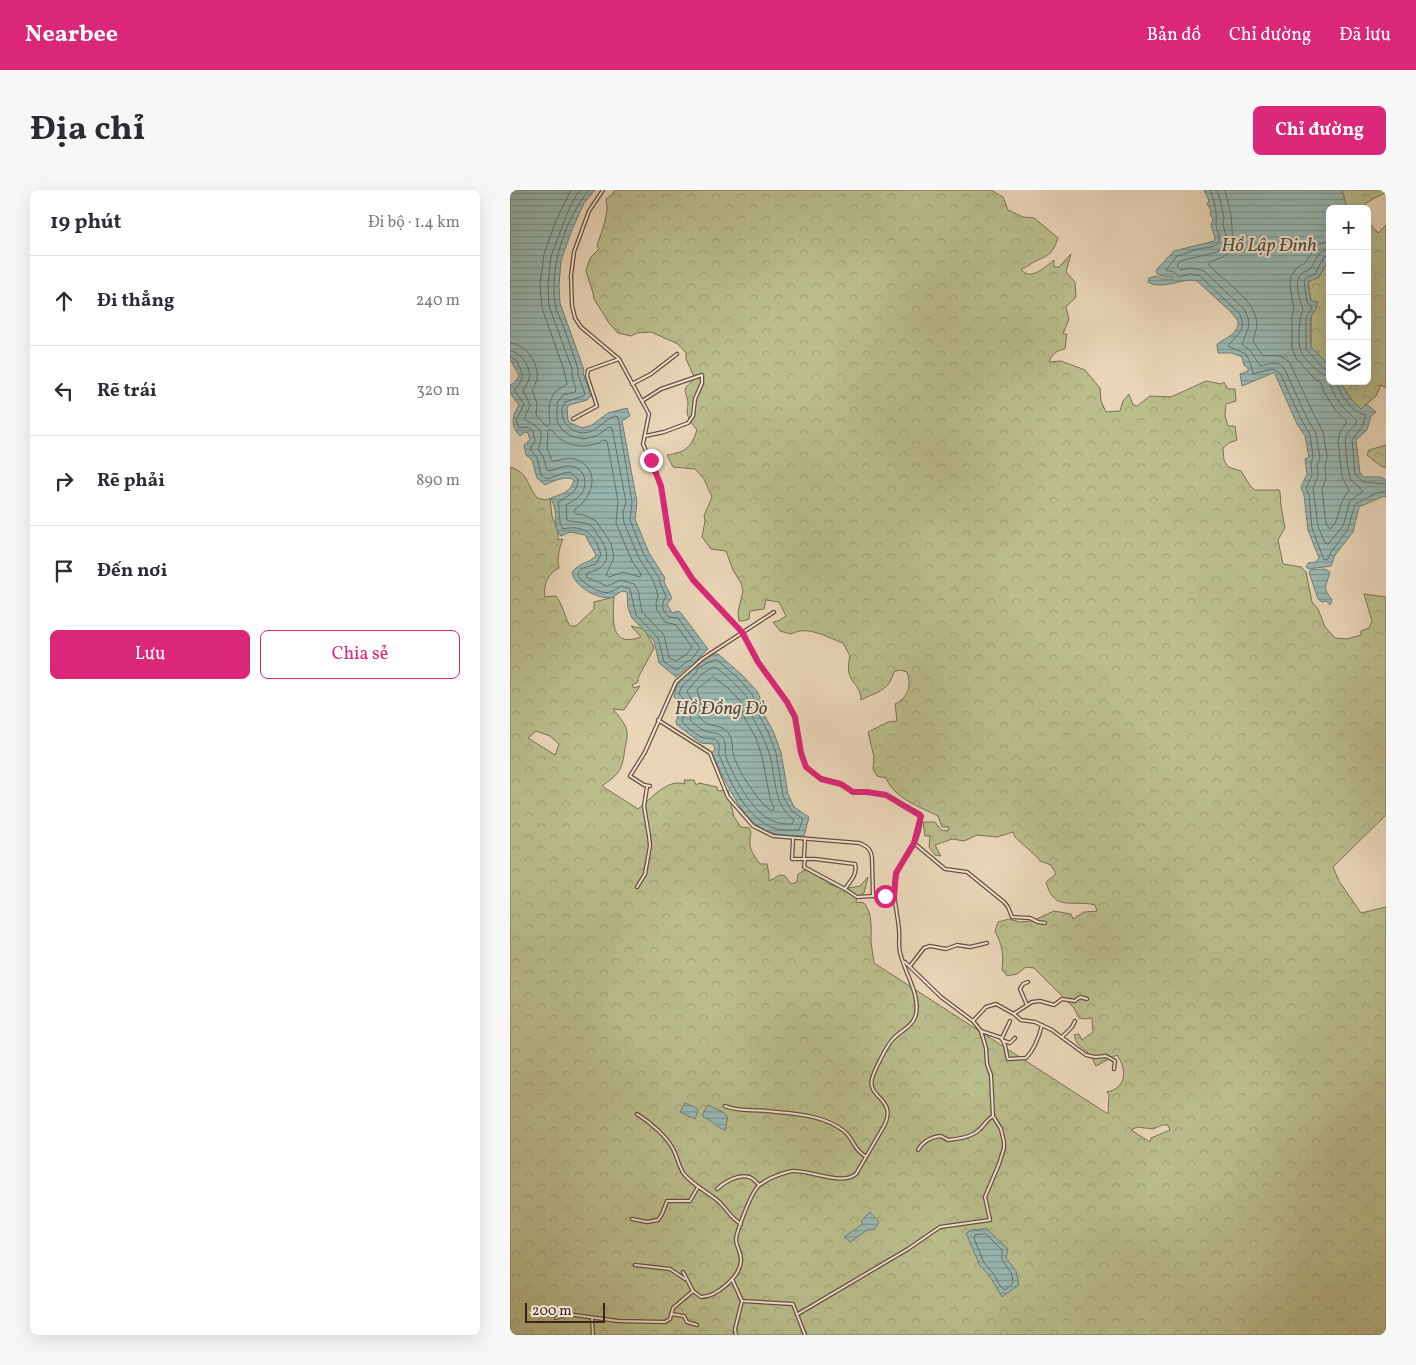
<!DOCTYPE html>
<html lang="vi">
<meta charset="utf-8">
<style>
:root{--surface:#fff;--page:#f7f7f7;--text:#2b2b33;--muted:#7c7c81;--line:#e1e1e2;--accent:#db2777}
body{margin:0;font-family:Vollkorn,serif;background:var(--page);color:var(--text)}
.controls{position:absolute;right:15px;top:15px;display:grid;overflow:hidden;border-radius:8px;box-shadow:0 5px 20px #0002}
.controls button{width:45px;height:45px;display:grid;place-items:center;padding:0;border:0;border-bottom:1px solid var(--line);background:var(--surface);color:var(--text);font:25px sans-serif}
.scale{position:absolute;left:15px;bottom:12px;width:80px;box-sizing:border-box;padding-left:5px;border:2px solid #3a2518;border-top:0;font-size:14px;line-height:18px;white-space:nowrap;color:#3a2518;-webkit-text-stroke:4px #f1e4d1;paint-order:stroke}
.stop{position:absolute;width:15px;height:15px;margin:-11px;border:4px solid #db2777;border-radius:50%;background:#fff}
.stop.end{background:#db2777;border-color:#fff;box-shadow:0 1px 5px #0008}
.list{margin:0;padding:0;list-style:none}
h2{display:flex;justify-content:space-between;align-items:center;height:65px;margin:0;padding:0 20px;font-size:21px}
h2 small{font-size:16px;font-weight:400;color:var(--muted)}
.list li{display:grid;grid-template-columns:32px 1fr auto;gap:15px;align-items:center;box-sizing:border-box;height:90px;padding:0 20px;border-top:1px solid var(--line)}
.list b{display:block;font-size:19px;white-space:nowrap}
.list em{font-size:16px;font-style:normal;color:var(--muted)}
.actions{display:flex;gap:10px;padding:15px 20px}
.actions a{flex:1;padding:11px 0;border:1px solid var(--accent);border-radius:8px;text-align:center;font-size:18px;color:var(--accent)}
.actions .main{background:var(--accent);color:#fff}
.icon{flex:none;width:28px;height:28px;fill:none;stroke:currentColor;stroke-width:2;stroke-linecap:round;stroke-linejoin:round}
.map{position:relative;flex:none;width:876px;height:1145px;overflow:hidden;border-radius:8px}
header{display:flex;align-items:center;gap:30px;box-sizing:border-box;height:70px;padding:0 25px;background:var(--accent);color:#fff}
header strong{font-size:24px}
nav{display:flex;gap:28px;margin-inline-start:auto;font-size:18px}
.intro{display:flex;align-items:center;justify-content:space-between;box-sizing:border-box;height:120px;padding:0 30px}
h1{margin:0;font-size:35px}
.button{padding:12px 22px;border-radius:8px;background:var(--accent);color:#fff;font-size:18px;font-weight:700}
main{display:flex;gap:30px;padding:0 30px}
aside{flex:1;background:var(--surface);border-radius:8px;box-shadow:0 5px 20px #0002}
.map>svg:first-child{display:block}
</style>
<header>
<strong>Nearbee</strong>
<nav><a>Bản đồ</a><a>Chỉ đường</a><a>Đã lưu</a></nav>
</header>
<div class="intro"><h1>Địa chỉ</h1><a class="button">Chỉ đường</a></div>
<main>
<aside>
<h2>19 phút<small>Đi bộ · 1.4 km</small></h2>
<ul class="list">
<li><svg class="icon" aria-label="ahead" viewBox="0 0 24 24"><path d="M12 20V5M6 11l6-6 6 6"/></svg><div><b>Đi thẳng</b></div><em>240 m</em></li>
<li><svg class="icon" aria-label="left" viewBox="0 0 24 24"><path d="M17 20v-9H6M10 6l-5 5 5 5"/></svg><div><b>Rẽ trái</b></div><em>320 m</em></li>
<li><svg class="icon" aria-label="right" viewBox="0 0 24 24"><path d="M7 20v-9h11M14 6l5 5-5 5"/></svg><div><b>Rẽ phải</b></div><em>890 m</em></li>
<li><svg class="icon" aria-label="arrive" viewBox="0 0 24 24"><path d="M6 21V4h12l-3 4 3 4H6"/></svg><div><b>Đến nơi</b></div></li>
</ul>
<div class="actions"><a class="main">Lưu</a><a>Chia sẻ</a></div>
</aside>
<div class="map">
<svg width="876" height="1145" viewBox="0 0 876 1145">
<defs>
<pattern id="forest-crowns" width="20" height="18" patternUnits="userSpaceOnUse" patternTransform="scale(1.25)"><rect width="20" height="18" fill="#babd8c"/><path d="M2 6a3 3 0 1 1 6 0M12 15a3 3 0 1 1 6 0" fill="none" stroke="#a1a278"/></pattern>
<pattern id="water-rules" width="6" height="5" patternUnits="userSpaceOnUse" patternTransform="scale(1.25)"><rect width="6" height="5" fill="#98b9b3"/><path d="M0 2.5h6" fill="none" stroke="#7d9691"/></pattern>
</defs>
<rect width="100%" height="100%" fill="#e9d6b8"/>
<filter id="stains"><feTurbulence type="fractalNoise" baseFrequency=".004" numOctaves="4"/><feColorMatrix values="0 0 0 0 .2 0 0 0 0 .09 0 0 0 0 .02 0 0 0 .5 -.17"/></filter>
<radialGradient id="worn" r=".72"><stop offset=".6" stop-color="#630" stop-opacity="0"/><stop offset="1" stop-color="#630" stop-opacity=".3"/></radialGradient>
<g fill="url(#forest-crowns)" stroke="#7a7152" fill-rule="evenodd">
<path d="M104,0h377l12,7 5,13 15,7 11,1 24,20c-6,17 -8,16 -22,23 -6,3 -8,6 -15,8 9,13 24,-2 33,-9v7h5l12,-13 -5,18 9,10 1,15 -10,10 3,12 -6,15h4l-2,15c-9,2 -13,5 -16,13l12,-1 24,9 15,18 1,13 5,11 14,-1 3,-10 6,-7 4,11 4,1 13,-10 21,1 35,-16 15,3 3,-2 4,7h7l1,12 -10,3 -1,12 3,10h7l2,14 -8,3 -6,5 1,12 4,7 13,4 10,16 4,3h24l1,2 1,14 4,22 -7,12 5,24 18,3 5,5 6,30 6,7 7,18 10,11 12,1 14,-4v-4l8,-3 3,-7 -8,-27 22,3v218l-53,52 6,14 22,32 25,-6v428h-876v-868c19,6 16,17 27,31l9,2 4,-2 2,18 6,16v8l5,-1c-4,10 -6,18 -4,29 -11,5 -16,17 -14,29l11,-1c7,9 8,20 14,30h6l18,-17v-7l20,-5c-1,21 -5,52 27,40l-10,-11 13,3 9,16 1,3 -16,30v4l-6,3 2,3 6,-2 -16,24 -11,-1c5,6 13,15 14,23 1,5 -1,11 -2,16 -3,23 -5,25 -23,38l36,23c13,-10 29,-31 47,-25l-1,-4h10l2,5 3,-2 18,4 1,4 10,-1 6,27 7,10 8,1 2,4c-3,16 0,19 9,32h7l2,10v7l11,-6 5,1 6,8 6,-2 1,-8 7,-4 13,3 11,11 14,5 17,-3 8,-9 -4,16 -7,5 -1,4 8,1c9,10 7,27 7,39 1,7 2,14 3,21l234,151 1,-19 -2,-3c20,-4 20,-23 10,-37l-21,11 -5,-10 -14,-13 -3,-8 5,-1 3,6 11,-8 -1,-14 -8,1 -5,-1 -5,-10 -40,-40 -8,-1 -9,7 -10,2 -5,-6c2,-15 0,-26 -7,-39l3,-9 11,-3 11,3 12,-1 22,-10 17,3 2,5 11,-7 13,-1 -2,-6c-22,-6 -41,8 -49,-23l10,-8 -5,-9 -11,-4 -1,-2 -24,-22 -2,-5 -16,5 -20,-2 -13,6 -12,-2 -17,6 6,11 -6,-1 -6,-8 1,-11h-5l-2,-14h12l6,8 7,1 1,-4h-7l-4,-11c-18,-9 -44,-18 -52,-38l-9,-2 -4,-7 1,-12 -6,-25 20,-10 9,-1 -2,-17c13,-6 17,-19 12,-32l-7,-2 -6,2c-5,19 -17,20 -33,28 0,-19 -18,-16 -11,-44l-7,-13c-17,-6 -35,-18 -52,-9l-11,-3 -7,-9 5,-1 8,-5 -7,-14 -13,-2 -2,9 -14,2 -1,8 -6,2h-4l-1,-9 5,-21 -2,-8 -8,-13 -7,-19 -15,-2 -9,-12 3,-16 -1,-5 8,-19 -8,-18 -9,-10 -22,-2 -6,-12c19,-3 24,-7 30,-25 -5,-6 -9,-11 -10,-18 0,-3 1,-6 1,-9 -2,-15 -8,-12 7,-24l-9,-20v-6l-8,-9 -27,-12 -14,1 -6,3 -13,-3 -9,-10 -15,-24 -1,-6 -7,-22 4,-13 9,-9 -2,-3c4,-14 13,-33 9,-47l8,-6zM26,541l14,5 9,8 -4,11 -27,-17zM652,935h6l2,5 -19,8 -1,4 -19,-12 6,-3 16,2z"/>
<path d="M832,0h44v3c-5,2 -10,4 -15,7 -10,7 -13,11 -25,5z"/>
<path d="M861,35l7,8 8,-8v163l-5,-3 -5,11 -15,13 -9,-9 -13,-19h28v-151z"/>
<path d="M820,67v109l-19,-19v-30l6,-15 -6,-1 -3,-19 11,-5z"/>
<path d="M876,255v23l-5,-2 -14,-11 2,-5z"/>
</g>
<g fill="url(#water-rules)" stroke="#727e75">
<path d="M0,0h85l-11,13 -12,27 -11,30 -2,26 1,17 24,67 -1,3 8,23 -4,4 -18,5 -2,3 1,12 2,3 13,5 9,-3 16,-12 19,-5 3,8 -8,5 15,81 -2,17 14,34 16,25 -1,4 8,16 -5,6 5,9 6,-2 3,2 27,36 -11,11 2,3 14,-9h5l24,21 15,16 4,9 -1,7 13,24 8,21 7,42 6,13 15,10 -5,19c-11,-1 -25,0 -35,-4 -28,-10 -45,-54 -57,-79l3,-4 -2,-5 -12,-1 -24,-18 -1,-4 7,-16 -9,-8c1,-13 10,-20 18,-28l-3,-3 -13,11 -17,-14 -5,-22 -22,-23 -4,-10 -1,-16 -5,-1c-3,2 -7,5 -10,6 -14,4 -39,-12 -40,-25 9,-11 18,-8 24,-17l-11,-20 -15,-3 -9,4c-8,-8 -4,-16 -6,-25 0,-5 -3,-9 -4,-13 11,-4 20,-6 23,-18 -7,-5 -21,1 -29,5l-8,-7 -5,-18 -6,-5 -2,-10 6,-5 -2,-7 -3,-1 -5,4c-10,-10 -8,-20 -1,-31l-9,-12v-8l4,-2 5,-7 -7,-14h-2z"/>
<path d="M694,0h138l4,15 8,4h-24v48l-11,20 -11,5 3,19 6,1c1,8 -4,9 -6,15 -2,6 0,23 0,30l19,19v15h9l13,19 9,9 5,-5 10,8 -5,4 -4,14 -11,10 4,33 4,4h17l5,3v17l-2,-1 -25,11 -6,25 -18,23 -4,11 -22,3 -3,-2 2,-4 8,-1 3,-4 -11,-28 -4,-35 -3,-8 6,-13 -2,-15 4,-2 -4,-21 -8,-12 -22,-50 -2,-1 -31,13 -2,-12 8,-3v-3l-4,-3 -2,-8 -10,-4h-14l-1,-9 16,-10 5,-8v-5l-7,-9 -34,-31c-15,-4 -34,10 -49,1l1,-4 8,-2 5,3h11v-2h-9l-7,-3 -1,-4 18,-19 40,-10 1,-3 -4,-13 2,-6 -3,-5 1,-4 -4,-6 2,-3z"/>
<path d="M815,379l5,3c-4,16 -8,14 2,28l-2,5 -4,-4 -4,1 -4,-3 -9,-27 2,-2z"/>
<path d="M175,913l12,5 1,3 -3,8 -15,-7z"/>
<path d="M198,915l15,7 5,5 -3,13c-8,-2 -13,-10 -22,-13v-4z"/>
<path d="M360,1022l9,10 -5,8 -5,-1 -19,13 -6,-5 19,-13 -2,-3z"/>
<path d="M476,1038l22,21 -2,9 10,13 3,14 -17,12 -13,-22 -9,-9 -14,-33 8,-4 3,1z"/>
</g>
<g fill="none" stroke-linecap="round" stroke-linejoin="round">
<g stroke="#696f66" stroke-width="1">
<path d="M700,0c5,11 7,22 6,34 0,8 6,11 2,19 -6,6 -13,4 -20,6 -7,2 -13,5 -21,7l-11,14 8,2 5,5 11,-3 10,2 39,37c9,18 -2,20 -11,33l18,8c4,8 6,12 7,20l19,-5 8,4 22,48 8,14 3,22 -2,6 1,12 -6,13 3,7 3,33 12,32 4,-1 3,-7 17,-23 7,-25 22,-11 9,-2"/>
<path d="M707,0l3,9 4,19 -1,7 3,10 -2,11 -7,6 -37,9 -3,5 4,4 11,-2 12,3 40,38 4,9 1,8 -7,18 8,6 10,16c10,-2 18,-7 25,4l22,48 9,15 4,25 -3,7 1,11 -5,12 5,38 7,17 3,1 15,-18 7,-25 13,-10c-3,-4 -8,-6 -12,-11 -3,-5 -7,-39 -5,-44 3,-7 10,-9 11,-16 -13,-10 -27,-26 -28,-43 -9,-3 -25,-17 -28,-26 -4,-8 -2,-34 2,-42 -4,-9 -9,-28 -2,-35 3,-3 8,-3 10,-6 6,-9 6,-18 19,-19"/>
<path d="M715,0l6,25 2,27 -3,8 -5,6 -15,6 -1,3c15,17 49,36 48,61 -1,5 -3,11 -4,15l10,15c11,-1 19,-2 27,7l24,52 9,17 4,25 -2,9 1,12 -4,11 4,35 4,5c11,-9 7,-25 19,-39l-7,-13 -4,-36 2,-9 7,-10 -11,-11 -12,-19 -3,-9 -8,-6 -17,-19 -4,-10v-31l2,-8 -4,-23 1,-10 6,-8 8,-5 11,-17 6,-3 8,-1"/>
<path d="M820,65l-6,2 -9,17 -9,4 -2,3 3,21 5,6 -6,9v32l17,19 7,2"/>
<path d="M0,153c16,1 29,20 27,36 -1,4 -3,8 -5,11l5,13 -1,12 10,11h2l2,-2c-1,-12 -3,-23 6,-33 4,-3 8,-4 11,-7l-3,-14 -22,-62 -2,-23 4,-31 11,-31 16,-33"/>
<path d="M0,161c11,1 22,17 19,28 -1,4 -4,8 -6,11l7,15 -6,14c15,9 22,11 14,30l5,7 4,14 2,1c7,-1 12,-5 20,-5 14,0 20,15 13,27 -4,6 -10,8 -16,12l1,15c6,3 15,1 23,5 5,3 6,9 10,13 12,18 8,30 -13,35l-1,4 21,9 14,-6 13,4 4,6 4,22 22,23 5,23 7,3 11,-7 5,-7 -16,-22 -11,-3 -8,-12 -1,-7 2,-8 -5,-15 -14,-22 -15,-35 -1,-11 3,-10 -14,-74 -3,-1 -13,9 -12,3 -13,-3 -9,-6 -5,-9v-18l6,-8 12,-3 1,-3 -4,-13v-7l-23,-63 -1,-21 3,-29 18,-47 6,-12 6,-7"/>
<path d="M0,167l6,3c7,14 10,18 -2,30l10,14 -8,17 3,7 8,-1 6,4 2,10 -5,8 7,9 4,17 6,4 17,-6 6,-1 8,7c0,14 -9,16 -20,23 2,8 0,21 5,27 21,-5 33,6 38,26l-5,9 -13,4 -5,5v3c5,7 22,19 32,16 4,-1 8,-4 11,-6l9,3 6,26 22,23 6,24 13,8 9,-8 5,-2 9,-12 -22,-30 -9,-1c-8,-8 -8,-12 -3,-21l-6,-13 -1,-5 -15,-23 -14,-35 2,-18 -14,-85 -3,-1c-11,4 -18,16 -31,17 -16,0 -28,-18 -19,-31l18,-6 2,-2 -7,-19v-6c-5,-14 -9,-28 -14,-41 -3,-8 -8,-17 -9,-25 -5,-39 10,-83 34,-113"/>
<path d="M826,191c1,8 14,28 22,31 2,2 5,2 8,3l-4,12 -10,13 3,34 8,8 23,2"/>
<path d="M40,239c3,2 5,6 8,8 14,12 32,11 46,3l3,1 11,60 -2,22 16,38 9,13 -1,3 -17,-5 -14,5 -3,-2 8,-18 -3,-14 -15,-22 -12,-6 -8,-1 -2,-2 1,-3c18,-11 27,-41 0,-50 -8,-2 -16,2 -23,2l-5,-13 1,-17z"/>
<path d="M204,470h3l21,18 14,16 3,7 1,9 12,22 8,21 7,43 8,14 12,9 -4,11c-9,0 -22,1 -30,-4 -25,-12 -39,-45 -49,-69 -3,-5 1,-9 -2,-15 -3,-5 -9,-3 -14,-4 -7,-2 -17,-11 -22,-16 3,-15 10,-15 -3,-28l3,-8 14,-13 2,-5z"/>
<path d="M204,477c8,3 29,24 34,32 2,5 0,10 3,15 7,14 15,27 19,42 6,23 3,48 24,64l-2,4c-6,0 -13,0 -19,-3 -21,-8 -39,-44 -47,-64 -2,-6 1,-13 -3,-19 -5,-7 -11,-4 -18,-7 -5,-1 -11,-8 -15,-11l4,-16 -7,-13 15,-17z"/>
<path d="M203,487l16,12 12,13 2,13 13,23 6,19 8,41 4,10 -1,3c-12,-3 -38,-45 -40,-58 -1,-6 0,-12 -4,-19 -5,-8 -12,-7 -21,-10 -3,-1 -6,-5 -9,-7l2,-13 -4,-14z"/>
<path d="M476,1044l16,16v10l10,14 1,9 -8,7 -4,-3 -8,-14 -9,-10 -10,-25 1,-3z"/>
</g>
<defs>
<g id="minor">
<path d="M93,0l-14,21 -15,41 -3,24 1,29 3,13 6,9 38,32 30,55 -6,30 18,42 9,58 23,35 49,53 16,30 29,40 8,15 6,36 5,14 15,12 20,5 12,8h14l19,3 34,19 1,4c-1,9 -3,18 -7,26 -8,15 -20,26 -20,44 0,14 4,28 5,42 1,7 -1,15 1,22 4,20 20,41 16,62 -3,13 -15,16 -23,25 -6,6 -19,32 -21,40 -5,19 26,20 12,47l-28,48c-14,12 -46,-4 -63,-3 -8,1 -15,4 -22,7 -6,3 -12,6 -15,11 -6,8 -19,41 -20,50 0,8 6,14 5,22 -1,16 -25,36 -40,36l-8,-6 -10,-19"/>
<path d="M122,194l19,-10 26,-20"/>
<path d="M132,211l19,-12 41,-14v8l-7,16 -2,17 -5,7 -24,9 -19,4"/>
<path d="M63,229l24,-13 -10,-30 1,-6 31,-11"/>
<path d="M148,530l52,33 18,44 25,29 20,10 86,7c8,3 12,6 13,15l1,38 21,1"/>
<path d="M140,596l-6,-1 -14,-9 15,-24 31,-70 26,-23 72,-47"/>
<path d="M283,649l-1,20h23l40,5c3,10 -5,17 -10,25"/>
<path d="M404,653l31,26 22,3 37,30 4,5 4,10 18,1 8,4 7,1"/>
<path d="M294,669l1,-20"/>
<path d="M295,669l-1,8 41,22 12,8 16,-1"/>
<path d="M127,697l8,-13 5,-28 -1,-10 -5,-30 3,-19"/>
<path d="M400,776l14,-18 6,-2 16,3 11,-4 13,2 17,-4"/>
<path d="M517,815l-7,-16 3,-5 5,-2"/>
<path d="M505,823l17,-11 8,-1 14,4 8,-6 13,2 5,-4 7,2"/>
<path d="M463,831l13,-14 10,-3 18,10 7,6 14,2 17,8 34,25 9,2 11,-1 9,5 -1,8"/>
<path d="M471,841l21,7 8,-17"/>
<path d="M552,847l10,-10 3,-6"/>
<path d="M491,848c6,6 4,13 7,21l18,-1c9,-9 13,-21 16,-33"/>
<path d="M494,851l6,2 5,-5"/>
<path d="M215,916c13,6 27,3 42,5 26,3 55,3 77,20 10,8 9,18 21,25"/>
<path d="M127,924c13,8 32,24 38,39 3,7 4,14 9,21 9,11 22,17 33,26 10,8 12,17 24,24"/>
<path d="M408,960c5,-9 13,-13 23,-14l7,4c10,-1 24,-3 31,-10 6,-5 7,-10 14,-14"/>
<path d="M207,999c7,-7 21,-15 32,-12 4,1 7,5 10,8"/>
<path d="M122,1029l15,3 11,-2 4,-6 5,-13h23l8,-14"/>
<path d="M125,1075l35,4 15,10"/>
<path d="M222,1089l10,22 51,3 12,31"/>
<path d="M161,1124l13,2 3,6 10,3"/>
<path d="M288,1124l110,-65 32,-22 50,-7 -5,-23 14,-33 5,-16v-6l-3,-13 -8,-13 -2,-41 -4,-11 -1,-16 -5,-17 -8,-10 -32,-24 -36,-35"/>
<path d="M46,1128l11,-4 51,7 47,1 5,-3 3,-11 20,-17"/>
<path d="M82,1128l1,17"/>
<path d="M226,1145l-1,-6 7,-28"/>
</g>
</defs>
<use href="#minor" stroke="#665140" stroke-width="4.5"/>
<use href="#minor" stroke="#f1e4d1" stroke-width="2"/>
</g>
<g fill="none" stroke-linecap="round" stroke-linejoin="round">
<path stroke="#db2777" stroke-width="6" d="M141,270l10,26 9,58 23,36 49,52 16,30 29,40 8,15 6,36 5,14 15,12 20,5 12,8h14l19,3 35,21 -7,27 -18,30 -2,24 -9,-1"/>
</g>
<g text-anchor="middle" stroke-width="4" stroke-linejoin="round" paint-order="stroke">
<g font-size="19" font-style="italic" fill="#524a3f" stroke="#f1e4d1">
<text x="759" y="61">Hồ Lập Đinh</text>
<text x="211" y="524">Hồ Đồng Đò</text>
</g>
</g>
<rect width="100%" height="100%" filter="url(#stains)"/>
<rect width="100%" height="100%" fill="url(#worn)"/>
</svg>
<div class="controls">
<button>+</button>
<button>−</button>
<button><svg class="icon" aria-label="locate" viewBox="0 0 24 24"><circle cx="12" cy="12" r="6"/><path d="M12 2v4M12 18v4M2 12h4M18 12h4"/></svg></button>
<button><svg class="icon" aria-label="layers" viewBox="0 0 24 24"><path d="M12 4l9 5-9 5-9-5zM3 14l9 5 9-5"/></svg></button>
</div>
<div class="scale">200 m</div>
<div class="stop" style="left:375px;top:706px"></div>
<div class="stop end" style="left:141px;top:270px"></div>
</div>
</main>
